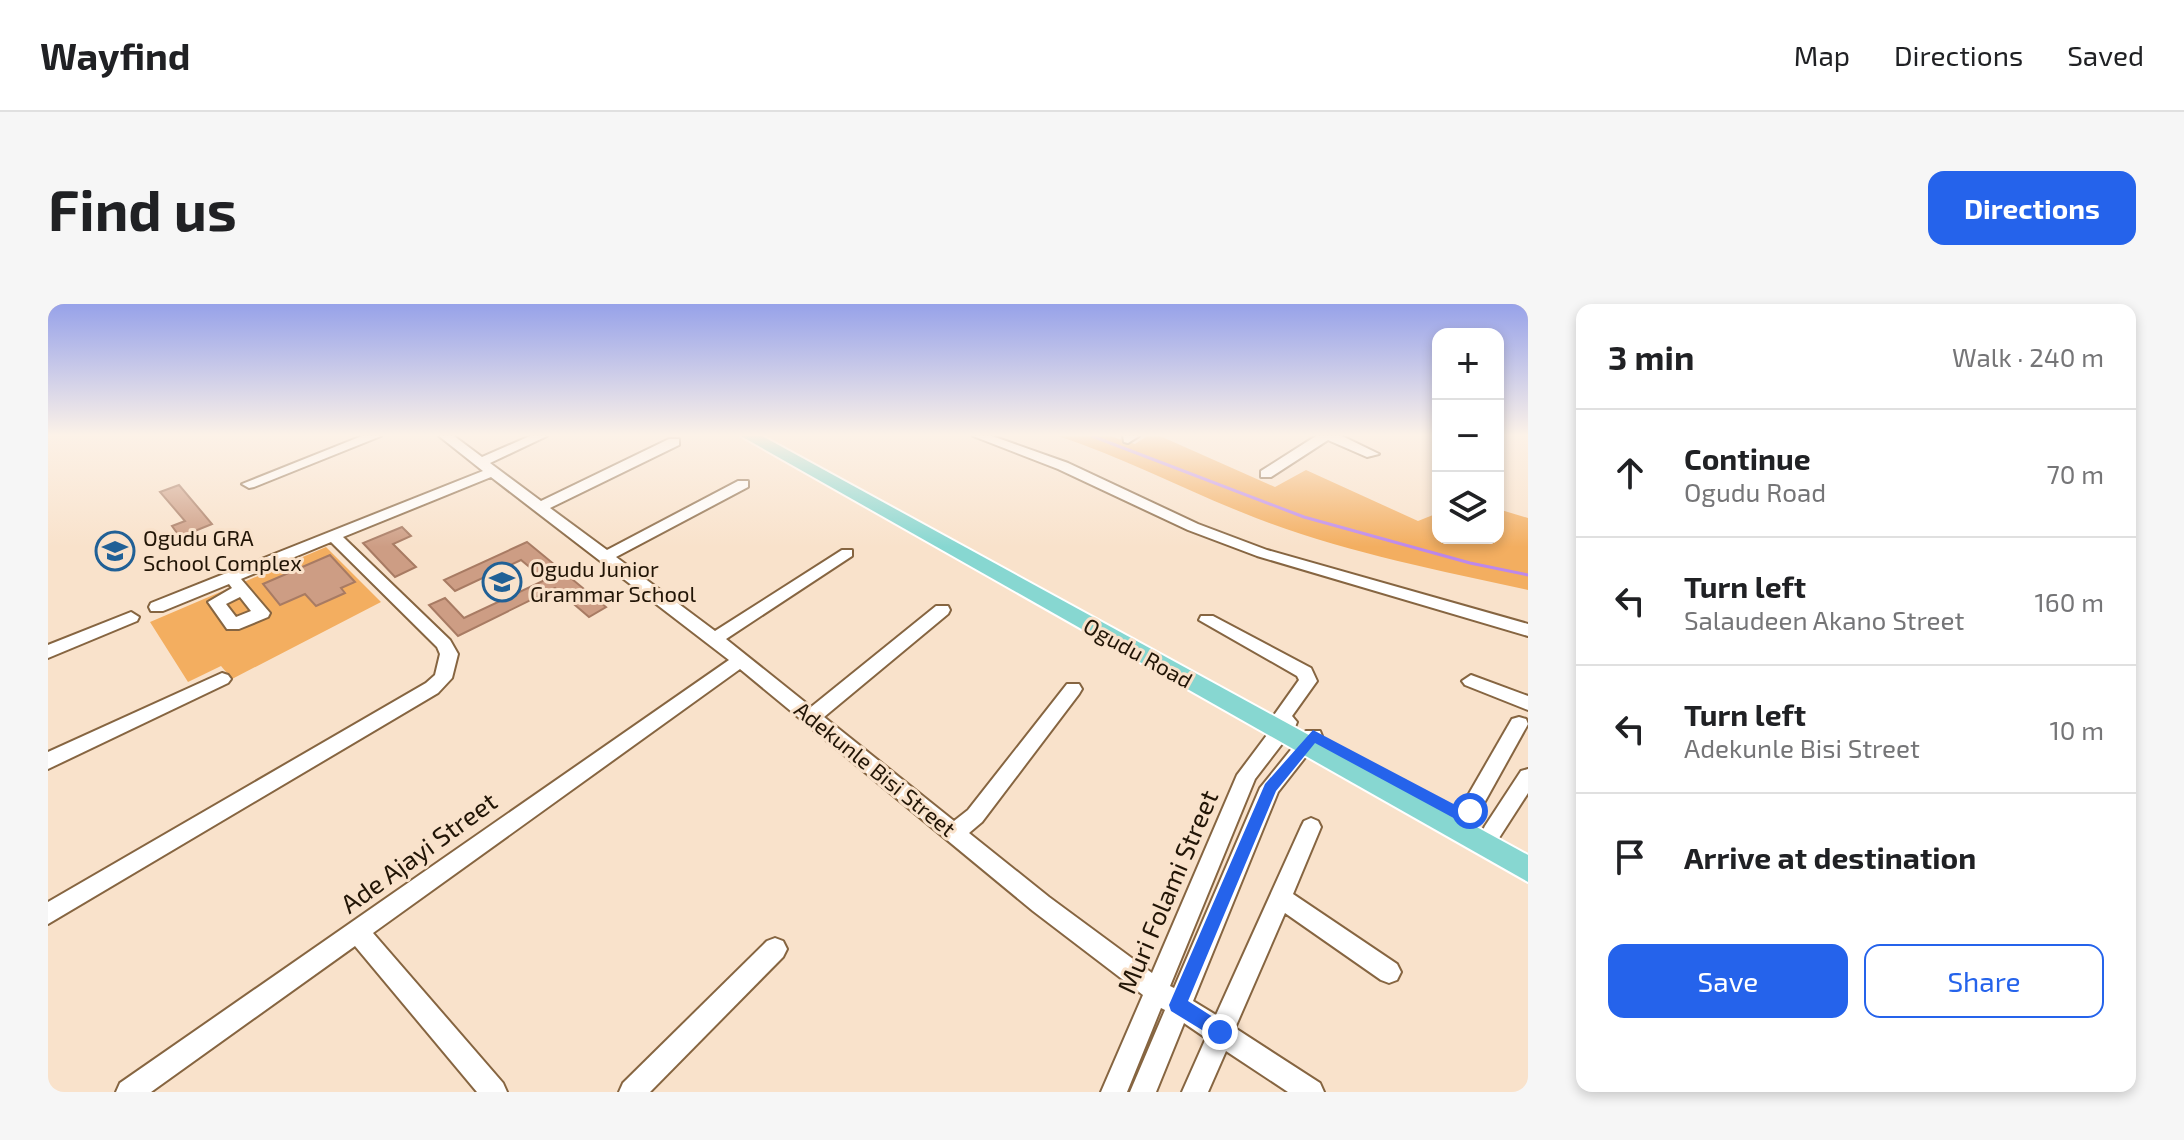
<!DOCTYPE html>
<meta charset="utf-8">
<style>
:root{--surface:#fff;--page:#f6f6f6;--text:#202124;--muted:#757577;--line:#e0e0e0;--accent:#2563eb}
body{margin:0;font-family:"Exo 2",sans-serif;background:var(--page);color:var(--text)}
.controls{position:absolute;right:24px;top:24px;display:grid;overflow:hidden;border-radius:16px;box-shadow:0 4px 12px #0003}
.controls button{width:72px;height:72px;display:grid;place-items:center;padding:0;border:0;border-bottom:2px solid var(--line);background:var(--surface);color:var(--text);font:40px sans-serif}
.stop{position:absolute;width:24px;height:24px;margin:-18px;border:6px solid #2563eb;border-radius:50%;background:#fff}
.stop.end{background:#2563eb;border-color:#fff;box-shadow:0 2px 8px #0008}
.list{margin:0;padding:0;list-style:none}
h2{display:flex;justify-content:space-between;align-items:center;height:104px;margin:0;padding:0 32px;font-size:34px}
h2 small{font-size:26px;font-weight:400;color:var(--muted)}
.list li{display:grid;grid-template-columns:52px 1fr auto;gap:24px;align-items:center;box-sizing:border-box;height:128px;padding:0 32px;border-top:2px solid var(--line)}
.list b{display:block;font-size:30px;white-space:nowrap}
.list p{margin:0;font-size:26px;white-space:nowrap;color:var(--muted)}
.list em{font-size:26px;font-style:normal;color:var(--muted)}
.actions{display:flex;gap:16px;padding:24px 32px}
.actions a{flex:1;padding:18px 0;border:2px solid var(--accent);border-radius:16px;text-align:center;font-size:28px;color:var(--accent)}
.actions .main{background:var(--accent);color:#fff}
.icon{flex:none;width:44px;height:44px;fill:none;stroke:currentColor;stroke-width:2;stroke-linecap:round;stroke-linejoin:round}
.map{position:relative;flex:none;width:1480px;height:788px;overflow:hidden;border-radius:16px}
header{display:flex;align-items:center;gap:48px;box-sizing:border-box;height:112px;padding:0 40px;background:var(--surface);border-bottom:2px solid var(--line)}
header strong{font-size:38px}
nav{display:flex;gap:44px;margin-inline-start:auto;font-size:28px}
.intro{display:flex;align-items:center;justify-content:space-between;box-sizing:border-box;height:192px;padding:0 48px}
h1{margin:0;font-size:56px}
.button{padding:20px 36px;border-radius:16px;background:var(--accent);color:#fff;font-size:28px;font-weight:700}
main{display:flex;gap:48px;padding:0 48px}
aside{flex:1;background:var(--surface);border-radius:16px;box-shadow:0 4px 12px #0003}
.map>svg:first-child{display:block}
</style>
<header>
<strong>Wayfind</strong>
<nav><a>Map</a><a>Directions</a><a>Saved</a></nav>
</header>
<div class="intro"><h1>Find us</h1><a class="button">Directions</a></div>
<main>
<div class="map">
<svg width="1480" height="788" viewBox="0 0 1480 788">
<rect width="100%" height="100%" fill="#f9e2cb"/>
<g fill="#f3ae60">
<path d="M1010,132h52l25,8 12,-8h13l115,51 31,-17 112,51 20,-8v25h60v-29l30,9v72c-91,-20 -185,-38 -272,-72 -67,-26 -129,-59 -198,-82z"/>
<path d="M278,243l55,55 -149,77 -11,-13 -33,16 -38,-60z"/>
</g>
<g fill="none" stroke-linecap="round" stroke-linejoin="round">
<path stroke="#bd88ea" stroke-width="3" d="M1044,132l212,81 166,46 58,12"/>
</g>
<g fill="#cd9d84" stroke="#a87b63" stroke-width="2">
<path d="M131,181l33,39 -32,13 -8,-11 13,-5 -25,-29z"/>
<path d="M354,223l9,9 -18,8 23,23 -21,10 -32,-34z"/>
<path d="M479,238l79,65 -17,10 -34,-29 -97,48 -29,-31 16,-7 19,20 81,-38 -24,-20 -66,31 -11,-11z"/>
<path d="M282,251l25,27 -14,6 4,5 -29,13 -11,-12 -25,11 -17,-21z"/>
</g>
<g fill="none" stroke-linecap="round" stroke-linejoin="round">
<defs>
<g id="minor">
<path d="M314,132h19l-127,51 -5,1 -7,-4z"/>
<path d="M391,132h15l28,21 48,-21h17l-57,27 51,38 128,-62h10v6l-129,63 57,42 131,-69h10v6l-132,70 99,74 127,-81h10v6l-126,83 85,68 125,-101h12l2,4 -2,4 -124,103 130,104 14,-11 99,-126h12l3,5 -3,5 -97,128 -13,11 80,64 103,76 85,-198 39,-52 -4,-5 27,-38 -2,-4 -98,-56 2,-4h12l98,52 6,13 -25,35 5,6 -2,5 -40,52 -85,207 4,2 86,-200 46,-57h14l2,5 -44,56 -85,209 23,14 85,-188 3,-6 7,-3 7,3 3,6 -28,67 104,70 4,8 -4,8 -8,3 -8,-3 -96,-67 -50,115 85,55 4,9h-36l-62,-41 -18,41h-26l24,-54 -22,-15 -28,69h-26l35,-82 -4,-2 -34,84h-26l42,-97 -110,-84 -293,-242 -367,264 130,150 4,9h-30l-122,-146 -204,146h-35l4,-9 609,-423 -238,-183 -148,60 107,103 8,14 -6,24 -14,15 -390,231v-22l378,-219 9,-8 5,-21 -3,-7 -106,-105 -90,37 29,34 -2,4 -29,12h-12l-19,-27 24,-14 -3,-4 -66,27h-12l-2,-4 2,-4 332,-132zM192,293l11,14 -15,6 -10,-13z"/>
<path d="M925,132h19l76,27 130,61 69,26 261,74v12l-271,-80 -69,-26 -130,-61z"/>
<path d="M1075,132h16l-11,7 -4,-1z"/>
<path d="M1268,132h26l37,18 -12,3 -39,-17 -57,37h-10v-6z"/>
<path d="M83,308l8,5 -2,4 -89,37v-13z"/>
<path d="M174,369l6,2 3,4 -3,4 -180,86v-17z"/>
<path d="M1423,371l57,21v14l-63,-25 -3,-4z"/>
<path d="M1471,413l7,2 2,5 -55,99 -7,2 -7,-2 -3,-6 3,-6 53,-92z"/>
<path d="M1480,465v24l-29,45 -7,3 -7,-3 -3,-6 3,-6 36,-55z"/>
<path d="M727,634l8,3 4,8 -4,8 -133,135h-31l4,-9 144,-142z"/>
</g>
<path id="major" d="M693,132h21l766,419v27z"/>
</defs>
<use href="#minor" stroke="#866541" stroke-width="4"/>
<use href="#major" stroke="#fff" stroke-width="4"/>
<use href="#minor" fill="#fff" fill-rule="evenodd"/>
<use href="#major" fill="#87d7d1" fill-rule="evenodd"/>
</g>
<linearGradient id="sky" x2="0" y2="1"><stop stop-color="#97a2e9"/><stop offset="0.54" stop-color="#fcf2e8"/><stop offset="1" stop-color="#fcf2e8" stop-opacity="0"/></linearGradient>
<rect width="1480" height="243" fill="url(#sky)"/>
<path fill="#2563eb" d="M1265,426l150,79 7,-4 7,6 -6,11h-10l-146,-79 -39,48 -88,210 39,25v12l-7,3 -49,-30 -2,-6 96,-221z"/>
<defs>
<symbol id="school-ring" viewBox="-11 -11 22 22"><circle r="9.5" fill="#f9e2cb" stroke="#206096" stroke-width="1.5"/><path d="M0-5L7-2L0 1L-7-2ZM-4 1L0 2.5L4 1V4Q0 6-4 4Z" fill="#206096"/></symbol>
</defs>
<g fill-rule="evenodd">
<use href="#school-ring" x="45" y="225" width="44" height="44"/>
<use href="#school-ring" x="432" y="256" width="44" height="44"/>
</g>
<g text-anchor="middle" stroke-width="6" stroke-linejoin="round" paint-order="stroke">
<g font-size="22" fill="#221506" stroke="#f9e2cb" text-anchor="start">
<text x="95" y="242">Ogudu GRA<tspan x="95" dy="25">School Complex</tspan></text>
<text x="482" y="273">Ogudu Junior<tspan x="482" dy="25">Grammar School</tspan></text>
</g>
<g font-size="22" fill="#221506" stroke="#f9e2cb">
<text transform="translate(1090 349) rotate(29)" y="8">Ogudu Road</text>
<text transform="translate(827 465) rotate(39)" y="8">Adekunle Bisi Street</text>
</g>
<g font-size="26" fill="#221506" stroke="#f9e2cb">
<text transform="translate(371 549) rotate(-36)" y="9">Ade Ajayi Street</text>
<text transform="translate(1120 588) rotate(-67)" y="9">Muri Folami Street</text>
</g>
</g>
</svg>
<div class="controls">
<button>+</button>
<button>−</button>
<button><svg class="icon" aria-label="layers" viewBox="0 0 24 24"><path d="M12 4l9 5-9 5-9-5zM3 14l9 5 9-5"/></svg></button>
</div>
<div class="stop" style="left:1422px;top:507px"></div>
<div class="stop end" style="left:1172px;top:728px"></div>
</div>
<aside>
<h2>3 min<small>Walk · 240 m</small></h2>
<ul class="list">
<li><svg class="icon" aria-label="ahead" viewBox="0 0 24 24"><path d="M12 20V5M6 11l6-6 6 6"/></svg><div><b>Continue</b><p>Ogudu Road</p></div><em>70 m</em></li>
<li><svg class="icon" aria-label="left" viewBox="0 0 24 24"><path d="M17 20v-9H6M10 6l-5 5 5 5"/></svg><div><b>Turn left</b><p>Salaudeen Akano Street</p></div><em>160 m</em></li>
<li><svg class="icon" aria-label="left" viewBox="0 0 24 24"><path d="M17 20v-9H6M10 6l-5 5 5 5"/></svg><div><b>Turn left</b><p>Adekunle Bisi Street</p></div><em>10 m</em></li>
<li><svg class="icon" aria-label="arrive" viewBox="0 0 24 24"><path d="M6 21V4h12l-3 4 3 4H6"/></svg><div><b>Arrive at destination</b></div></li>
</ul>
<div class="actions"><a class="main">Save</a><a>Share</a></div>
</aside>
</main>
